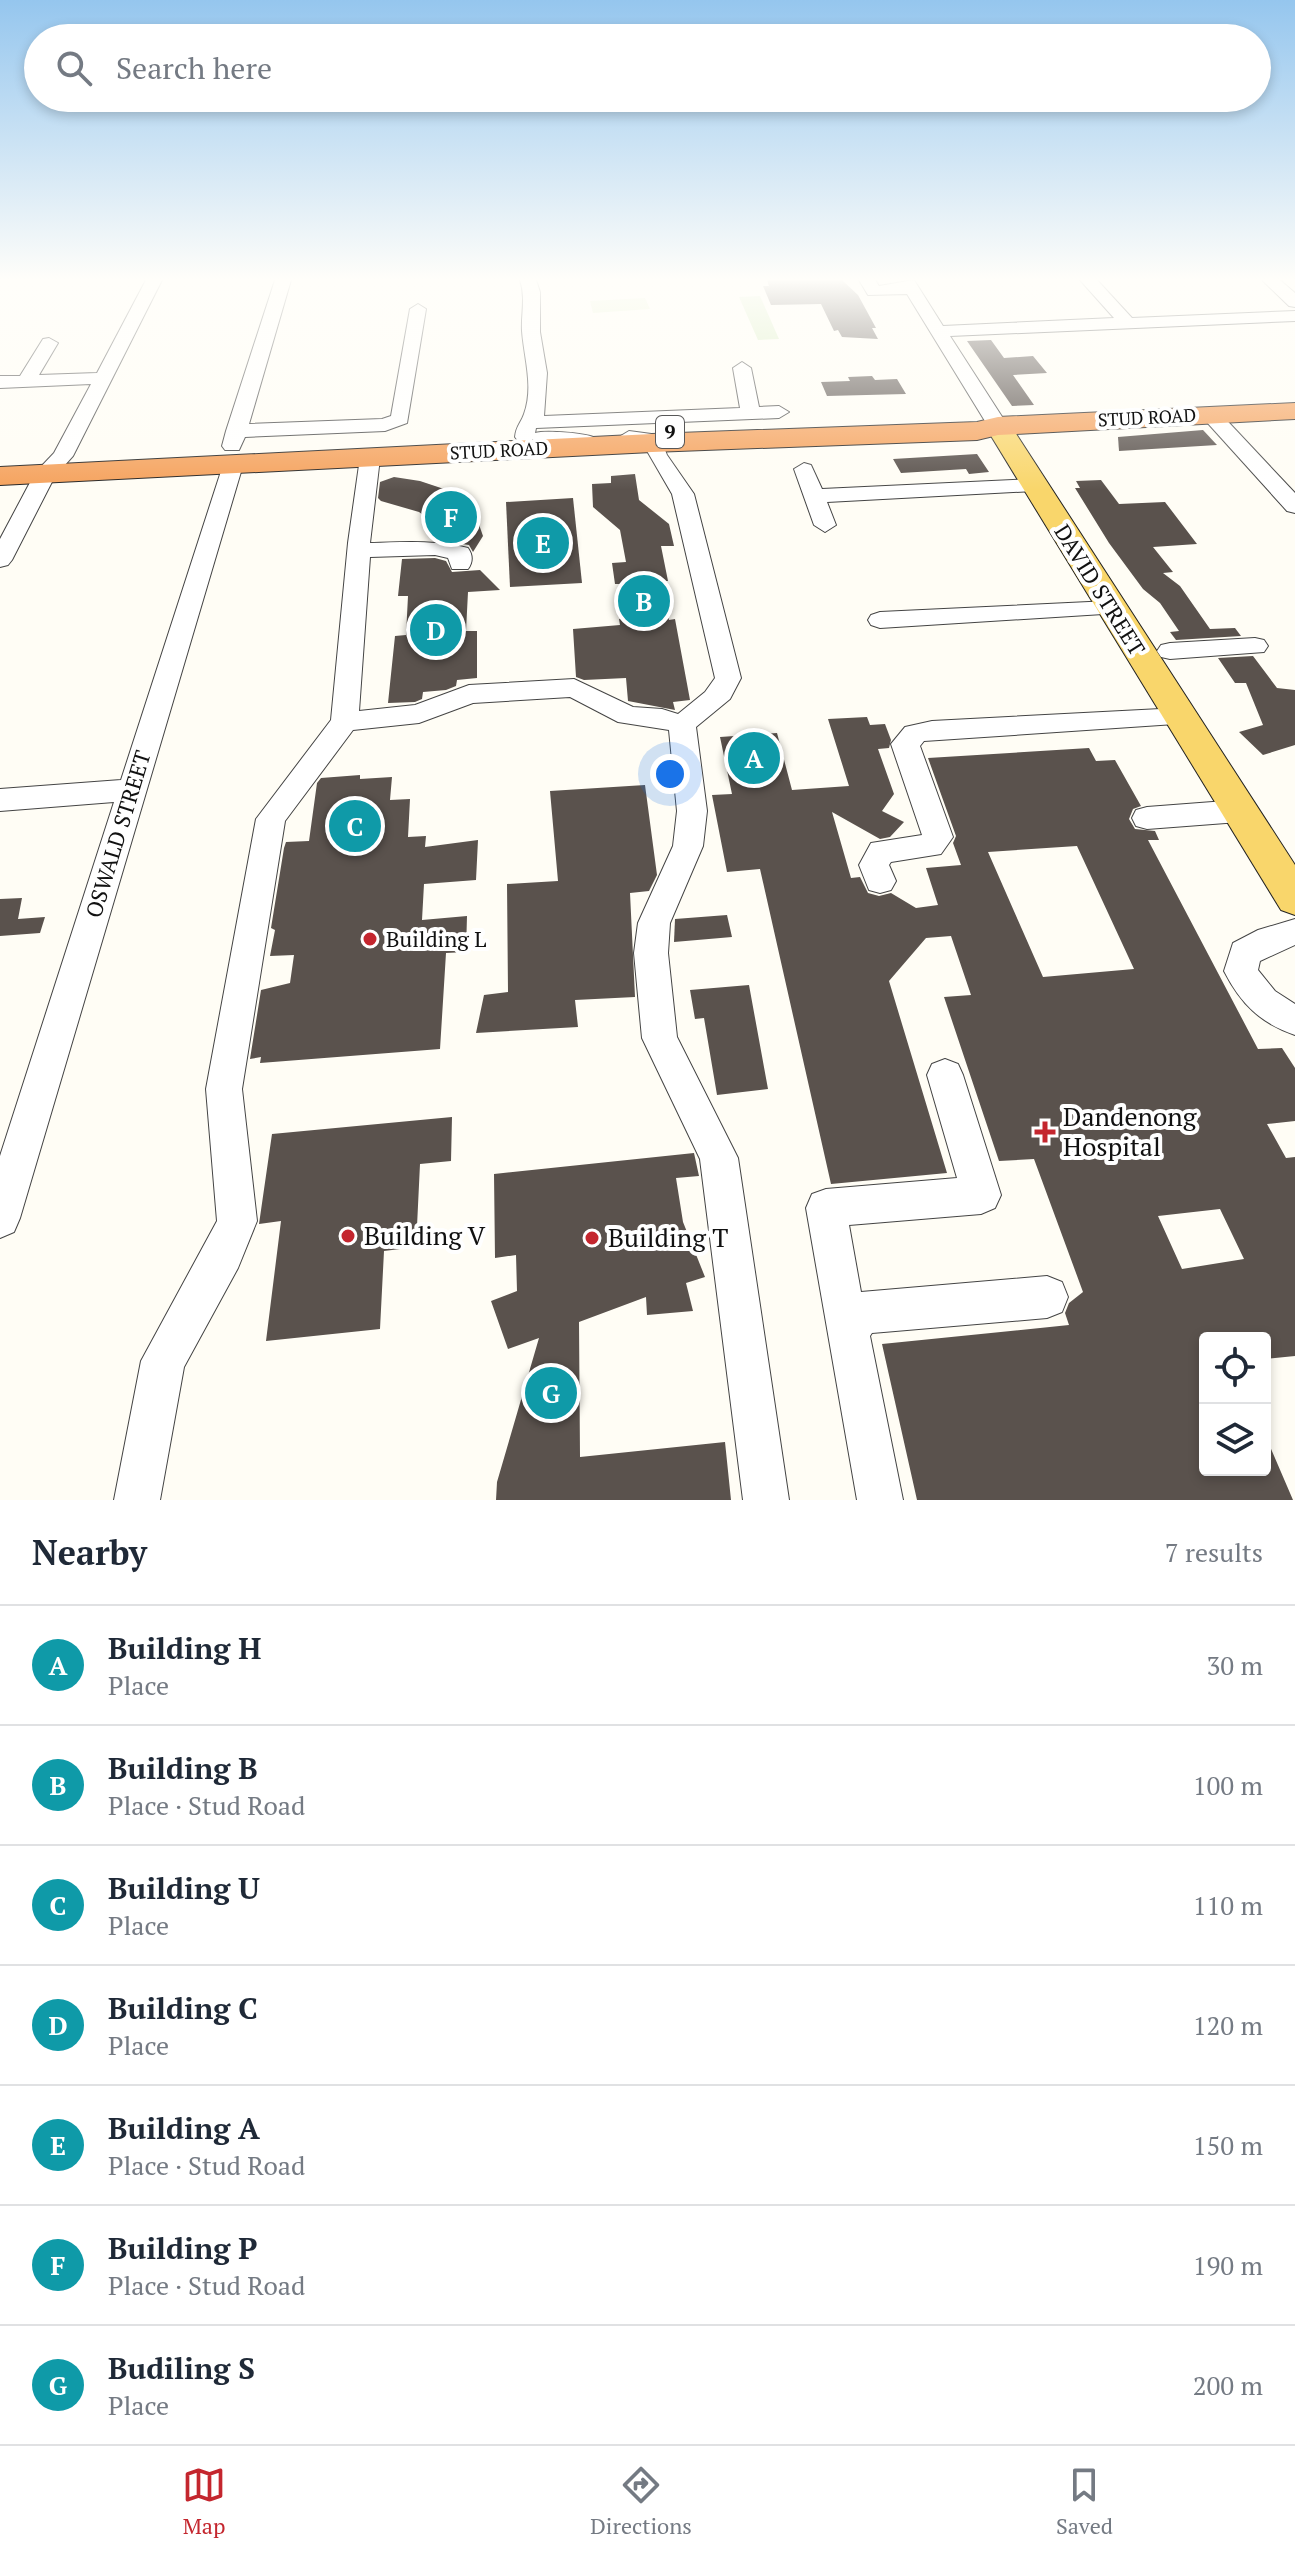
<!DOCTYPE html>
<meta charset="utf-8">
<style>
:root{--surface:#fff;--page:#f6f6f7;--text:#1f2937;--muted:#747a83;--line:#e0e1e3;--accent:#c4262e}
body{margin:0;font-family:"PT Serif",serif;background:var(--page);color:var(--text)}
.controls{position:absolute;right:24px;bottom:24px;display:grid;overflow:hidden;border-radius:8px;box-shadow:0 4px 12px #0003}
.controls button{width:72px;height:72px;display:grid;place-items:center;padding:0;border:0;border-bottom:2px solid var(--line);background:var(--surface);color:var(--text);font:40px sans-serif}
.you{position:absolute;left:670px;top:774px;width:28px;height:28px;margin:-20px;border:6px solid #fff;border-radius:50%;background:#1a73e8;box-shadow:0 0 0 12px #1a73e833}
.badge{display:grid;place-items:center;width:52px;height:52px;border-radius:50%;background:var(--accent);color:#fff;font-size:26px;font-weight:700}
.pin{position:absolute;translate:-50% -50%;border:4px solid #fff;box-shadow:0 2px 8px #0006}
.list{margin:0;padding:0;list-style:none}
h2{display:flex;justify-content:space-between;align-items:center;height:104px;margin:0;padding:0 32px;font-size:34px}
h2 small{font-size:26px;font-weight:400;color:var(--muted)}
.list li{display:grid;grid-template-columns:52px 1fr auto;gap:24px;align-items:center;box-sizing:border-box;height:120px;padding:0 32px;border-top:2px solid var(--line)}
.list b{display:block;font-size:30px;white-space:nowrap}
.list p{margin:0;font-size:26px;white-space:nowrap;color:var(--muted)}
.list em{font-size:26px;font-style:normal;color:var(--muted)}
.icon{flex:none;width:44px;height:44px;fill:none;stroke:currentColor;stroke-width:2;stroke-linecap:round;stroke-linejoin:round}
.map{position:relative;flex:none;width:1295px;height:1500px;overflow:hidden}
.search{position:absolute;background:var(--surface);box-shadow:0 4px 12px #0003;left:24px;right:24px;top:24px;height:88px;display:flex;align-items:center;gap:20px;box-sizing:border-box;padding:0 28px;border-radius:44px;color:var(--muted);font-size:30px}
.sheet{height:944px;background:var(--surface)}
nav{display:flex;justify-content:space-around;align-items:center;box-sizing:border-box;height:112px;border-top:2px solid var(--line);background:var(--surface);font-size:22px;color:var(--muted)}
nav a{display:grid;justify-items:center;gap:4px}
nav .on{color:var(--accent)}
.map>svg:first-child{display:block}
</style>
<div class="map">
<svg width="1295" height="1500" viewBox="0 0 1295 1500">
<rect width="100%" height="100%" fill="#fffdf5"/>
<path fill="#d5ebbd" d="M760,296l19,43 -21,1 -19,-43z"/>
<path fill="#e6f2cf" d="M645,298l5,11 -57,4 -3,-12z"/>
<g fill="#5a524d" fill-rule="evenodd">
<path d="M767,280h75l16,15 18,33h-4l6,11 -36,-2 -4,-7 -4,1 -13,-27 -50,1 -8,-19h6z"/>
<path d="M991,340l13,18 29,-2 14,17 -34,2 21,30 -22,1 -45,-65z"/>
<path d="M872,376l3,4 22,-1 9,15 -79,2 -6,-14 29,-1 -2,-4z"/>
<path d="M1203,430l14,15 -98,6 -1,-14z"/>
<path d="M977,454l12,18 -20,2 -3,-5 -65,4 -8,-14z"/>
<path d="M635,474l4,26 30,24 5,22h-13l7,35h-6l7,39 6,-1 15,81 -17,2 2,8 -47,-9 -2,-23 -42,2 -8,-3 -3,-48 47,-4 -1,-6 6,-1 -4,-34h-6l-3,-21 14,-1 -6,-32 -27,-23 -1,-23 19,-1v-7z"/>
<path d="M394,477l26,4 30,10 17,10 8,12 8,23 -10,16 -4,-7 -33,-5 -6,-20 -11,-8 -38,-11 -3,-3 2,-16z"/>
<path d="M1101,480l18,24 46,-2 32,42 -44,3 20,25 -10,1 17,13 30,43 25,-1 6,8 -65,4 -6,-8 9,-1 -19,-28 -17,-14 -34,-46 -34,-55h5l-4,-7z"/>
<path d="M573,498l9,85 -72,4 -4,-85z"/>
<path d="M435,558l11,3 6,11 28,-2 20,20 -32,2 -2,39h11v47l-20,2 -1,6 -10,4 -23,2 -1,7 -7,3 -27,1 7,-67 11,-1 2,-39h-10l4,-37z"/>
<path d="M1253,656l24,32 18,2v55l-32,10 -24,-23 24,-7 -17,-42h-11l-17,-25z"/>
<path d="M867,717l3,8 15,-1 6,16 -2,8 -11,1 16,45 -12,17 22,11 -14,15 -10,2 -48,-27 19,66 9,-1 8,16 11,3 12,-3 25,15 22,-3 -12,-37 35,-3 -8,-22 3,-7 -28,-78 161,-10 7,13 19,-1 26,46 -8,3 -4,10 6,10 20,2 4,9h-11l110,209 24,-1 13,20v53l-28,3 19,34 9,-1v199l-30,3v-21h-60v132h60v-35l28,65h-376l-35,-156 187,-19 -4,-12 4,-10 14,-11 -49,-133 -35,2 -55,-164 27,-2 -20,-59 -25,2 -37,43 58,192 -116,11 -71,-315 -33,3 -15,-77 20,-1 -12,-57 57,-4 15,57 57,-4 -21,-67zM1077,846l57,123 -91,8 -55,-125zM1220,1209l24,50 -62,10 -24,-53z"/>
<path d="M360,775v4l32,-2 -2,23 20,-1 -2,38 18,-1 -1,11 53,-7 -2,40 -52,4 -2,36 45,-4 -1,36 -20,1 -6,96 -180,14 1,-6 -11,2 11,-69 29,-7 4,-28 -24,1 5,-26 -4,-2 13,-80 2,-6 23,-1 8,-58 4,-5z"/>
<path d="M645,785l12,90 -8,16 -19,2 5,104 -60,3 3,27 -102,6 8,-38 24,-3 -1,-108 51,-3 -8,-90z"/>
<path d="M22,898l-4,21 27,-2 -5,16 -40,3v-37z"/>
<path d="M727,915l5,22 -58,5 1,-23z"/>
<path d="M749,985l19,104 -51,6 -13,-77 -9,1 -5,-29z"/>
<path d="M452,1117l-1,44 -31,3 -4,83 -32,4 -4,78 -114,12 15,-120 -22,3 13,-90z"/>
<path d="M694,1153l5,23 -23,2 7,44 22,55 -19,6 7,28 -46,4 -1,-18 -67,25 1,135 145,-15 6,58h-235l1,-18 42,-144 -31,11 -17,-48 26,-10 -1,-36 -21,3 -1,-84z"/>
</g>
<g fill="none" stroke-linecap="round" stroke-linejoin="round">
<defs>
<g id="minor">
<path d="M146,280h16l-89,176 -18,20 -43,84 -4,5 -8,2v-28l35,-66 19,-20 37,-69 -91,4v-12h20l23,-37 6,-1 9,5 -19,32 58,-2z"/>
<path d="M275,280h16l-42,144 133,-5 9,-3 19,-107 8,-5 8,5 -19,114 -22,8 -140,6 -6,13h-14l-3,-4 4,-15z"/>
<path d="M520,280h16l4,12v40l7,41 -3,43 196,-8 -7,-40 9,-6 9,6 8,39 20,-1 10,6 -10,6 -243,10 -1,5c10,-3 56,0 62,6 -13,13 -49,9 -63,0l-9,4 -7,-2 -3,-4c1,-11 6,-14 9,-23 10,-27 0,-56 -2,-83 -1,-17 4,-33 -2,-51z"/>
<path d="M859,280h16l4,6 35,-6 29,46 171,-8 -34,-38h17l35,38 163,-7v10l-345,15 58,90 -10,6 -10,-6 -81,-132 -39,1z"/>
<path d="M1262,280h18l15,13v14l-6,-1z"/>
<path d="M1211,409l7,2 77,82v20l-8,-2 -83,-92 -3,-4 3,-4z"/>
<path d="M629,431l30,4 8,20 27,39 47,184 -11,21 -34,28 11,84 -4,35 -33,77 -2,30 9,84 61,121 51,342h-46l-43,-341 -58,-121 -8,-85 4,-30 35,-77 4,-35 -8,-81 -51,-8 -48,-25 -97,6 -54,20 -66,7 -68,91 -43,268 15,132 -19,47 -54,99 -24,133h-46l27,-139 76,-140 -11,-132 50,-270 75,-99 17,-177 12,-85 10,-6 10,6 -10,85c34,-1 65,-3 98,5 5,7 5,14 0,21h-16l-4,-11 -13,-3 -65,2 -11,154 56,-6 54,-20 105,-6 59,28 29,2 16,5 27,-22 10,-14 -43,-184 -29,-50 -21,-3 -3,-4z"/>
<path d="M233,459l10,6 -223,753 -6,14 -14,6v-82l114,-354 -114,9v-22l121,-9 102,-315z"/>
<path d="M804,463l7,2 11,24 212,-10 11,6 -11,6 -207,11 9,23 -11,7 -11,-7 -20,-56z"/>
<path d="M1110,601l9,2 3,5 -3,5 -239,15 -9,-3 -3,-5 3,-5 9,-3z"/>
<path d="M1255,638l9,2 4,6 -4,6 -94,7 -9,-2 -4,-6 4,-6 9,-2z"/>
<path d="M1180,708l10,3 4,6 -4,6 -266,18 -4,5 33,91 -12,17 -50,8 -2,3 7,16 -5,9 -11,3 -11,-3 -10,-25 12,-22 51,-8 -31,-91 14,-17 27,-6z"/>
<path d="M1239,800l10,3 5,8 -5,8 -10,3 -92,7 -11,-3 -4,-8 4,-8 11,-3z"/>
<path d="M1295,919v26l-35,16 -2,9 17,21 20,13v31c-35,-12 -54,-31 -71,-64l9,-28 25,-13z"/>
<path d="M945,1059l13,5 5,11 38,120 -6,13 -14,6 -132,11 12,67 186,-16 15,6 6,15 -6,15 -15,6 -175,15 -2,3 33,164h-46l-51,-292 6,-14 14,-5 131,-11 -30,-103 5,-11z"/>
</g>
<path id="major" d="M998,418l9,3 4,5 284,439v50l-14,-5 -296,-484 4,-5z"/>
<path id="highway" d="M1295,403v16l-297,16 -21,5 -325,12 -652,33v-18l652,-33 325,-12 21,-5z"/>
</defs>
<use href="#minor" stroke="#444" stroke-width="2"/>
<use href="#major" stroke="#222" stroke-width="2"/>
<use href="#highway" stroke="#222" stroke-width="2"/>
<use href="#minor" fill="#fff" fill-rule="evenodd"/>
<use href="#major" fill="#f9d66b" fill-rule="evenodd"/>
<use href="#highway" fill="#f5a25d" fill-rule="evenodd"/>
</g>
<linearGradient id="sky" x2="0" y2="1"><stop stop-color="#95c6ee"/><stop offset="0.57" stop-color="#fffefa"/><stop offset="1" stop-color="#fffefa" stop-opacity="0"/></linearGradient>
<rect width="1295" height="490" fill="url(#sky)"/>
<g fill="#c4262e" stroke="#fff" stroke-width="3">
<circle cx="370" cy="939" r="8"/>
<path d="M1041 1120h8v8h8v8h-8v8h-8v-8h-8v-8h8z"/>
<circle cx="348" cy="1236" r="8"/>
<circle cx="592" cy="1238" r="8"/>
</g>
<g text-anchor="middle" stroke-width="8" stroke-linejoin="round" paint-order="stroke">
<g font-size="18" fill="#111" stroke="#fff">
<text transform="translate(1147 418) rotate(-3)" y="6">STUD ROAD</text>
<text transform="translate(499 451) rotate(-3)" y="6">STUD ROAD</text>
</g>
<rect fill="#fff" stroke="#585858" stroke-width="2" x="656" y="416" width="28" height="32" rx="6"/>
<g font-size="20" font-weight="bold" fill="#111">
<text x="670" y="439">9</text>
</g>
<g font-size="22" fill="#111" stroke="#fff">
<text transform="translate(1100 590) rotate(58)" y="8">DAVID STREET</text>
<text transform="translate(118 834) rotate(-73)" y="8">OSWALD STREET</text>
</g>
<g font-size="22" fill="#111" stroke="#fff" text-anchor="start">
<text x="386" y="947">Building L</text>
</g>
<g font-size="26" fill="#111" stroke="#fff" text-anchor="start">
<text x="1063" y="1126">Dandenong<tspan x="1063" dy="30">Hospital</tspan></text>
<text x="364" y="1245">Building V</text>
<text x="608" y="1247">Building T</text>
</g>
</g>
</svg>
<div class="controls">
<button><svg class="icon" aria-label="locate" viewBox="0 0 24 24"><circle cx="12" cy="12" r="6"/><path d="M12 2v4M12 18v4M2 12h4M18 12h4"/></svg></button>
<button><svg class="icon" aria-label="layers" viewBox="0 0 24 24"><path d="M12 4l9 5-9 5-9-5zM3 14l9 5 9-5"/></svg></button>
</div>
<div class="you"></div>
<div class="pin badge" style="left:754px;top:758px;background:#0f9aa8">A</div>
<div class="pin badge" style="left:644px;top:601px;background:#0f9aa8">B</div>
<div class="pin badge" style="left:355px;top:826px;background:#0f9aa8">C</div>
<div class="pin badge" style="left:436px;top:630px;background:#0f9aa8">D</div>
<div class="pin badge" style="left:543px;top:543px;background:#0f9aa8">E</div>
<div class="pin badge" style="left:451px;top:517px;background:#0f9aa8">F</div>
<div class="pin badge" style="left:551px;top:1393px;background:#0f9aa8">G</div>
<div class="search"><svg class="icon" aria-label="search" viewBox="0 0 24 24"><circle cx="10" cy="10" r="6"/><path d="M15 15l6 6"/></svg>Search here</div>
</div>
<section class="sheet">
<h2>Nearby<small>7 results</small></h2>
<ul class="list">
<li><span class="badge" style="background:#0f9aa8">A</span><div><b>Building H</b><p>Place</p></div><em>30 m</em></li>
<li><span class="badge" style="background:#0f9aa8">B</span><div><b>Building B</b><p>Place · Stud Road</p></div><em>100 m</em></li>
<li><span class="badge" style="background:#0f9aa8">C</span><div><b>Building U</b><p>Place</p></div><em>110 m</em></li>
<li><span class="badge" style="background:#0f9aa8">D</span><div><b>Building C</b><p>Place</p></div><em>120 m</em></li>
<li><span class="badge" style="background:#0f9aa8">E</span><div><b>Building A</b><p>Place · Stud Road</p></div><em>150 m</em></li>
<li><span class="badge" style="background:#0f9aa8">F</span><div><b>Building P</b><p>Place · Stud Road</p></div><em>190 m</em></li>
<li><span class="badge" style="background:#0f9aa8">G</span><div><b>Budiling S</b><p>Place</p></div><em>200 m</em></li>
</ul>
</section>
<nav>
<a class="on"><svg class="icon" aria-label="map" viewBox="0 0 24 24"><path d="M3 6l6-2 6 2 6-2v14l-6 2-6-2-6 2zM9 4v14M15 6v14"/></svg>Map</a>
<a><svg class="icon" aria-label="directions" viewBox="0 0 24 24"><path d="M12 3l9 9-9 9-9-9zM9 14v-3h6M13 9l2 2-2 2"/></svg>Directions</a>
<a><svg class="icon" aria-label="saved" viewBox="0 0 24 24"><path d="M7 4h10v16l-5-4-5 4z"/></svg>Saved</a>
</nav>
